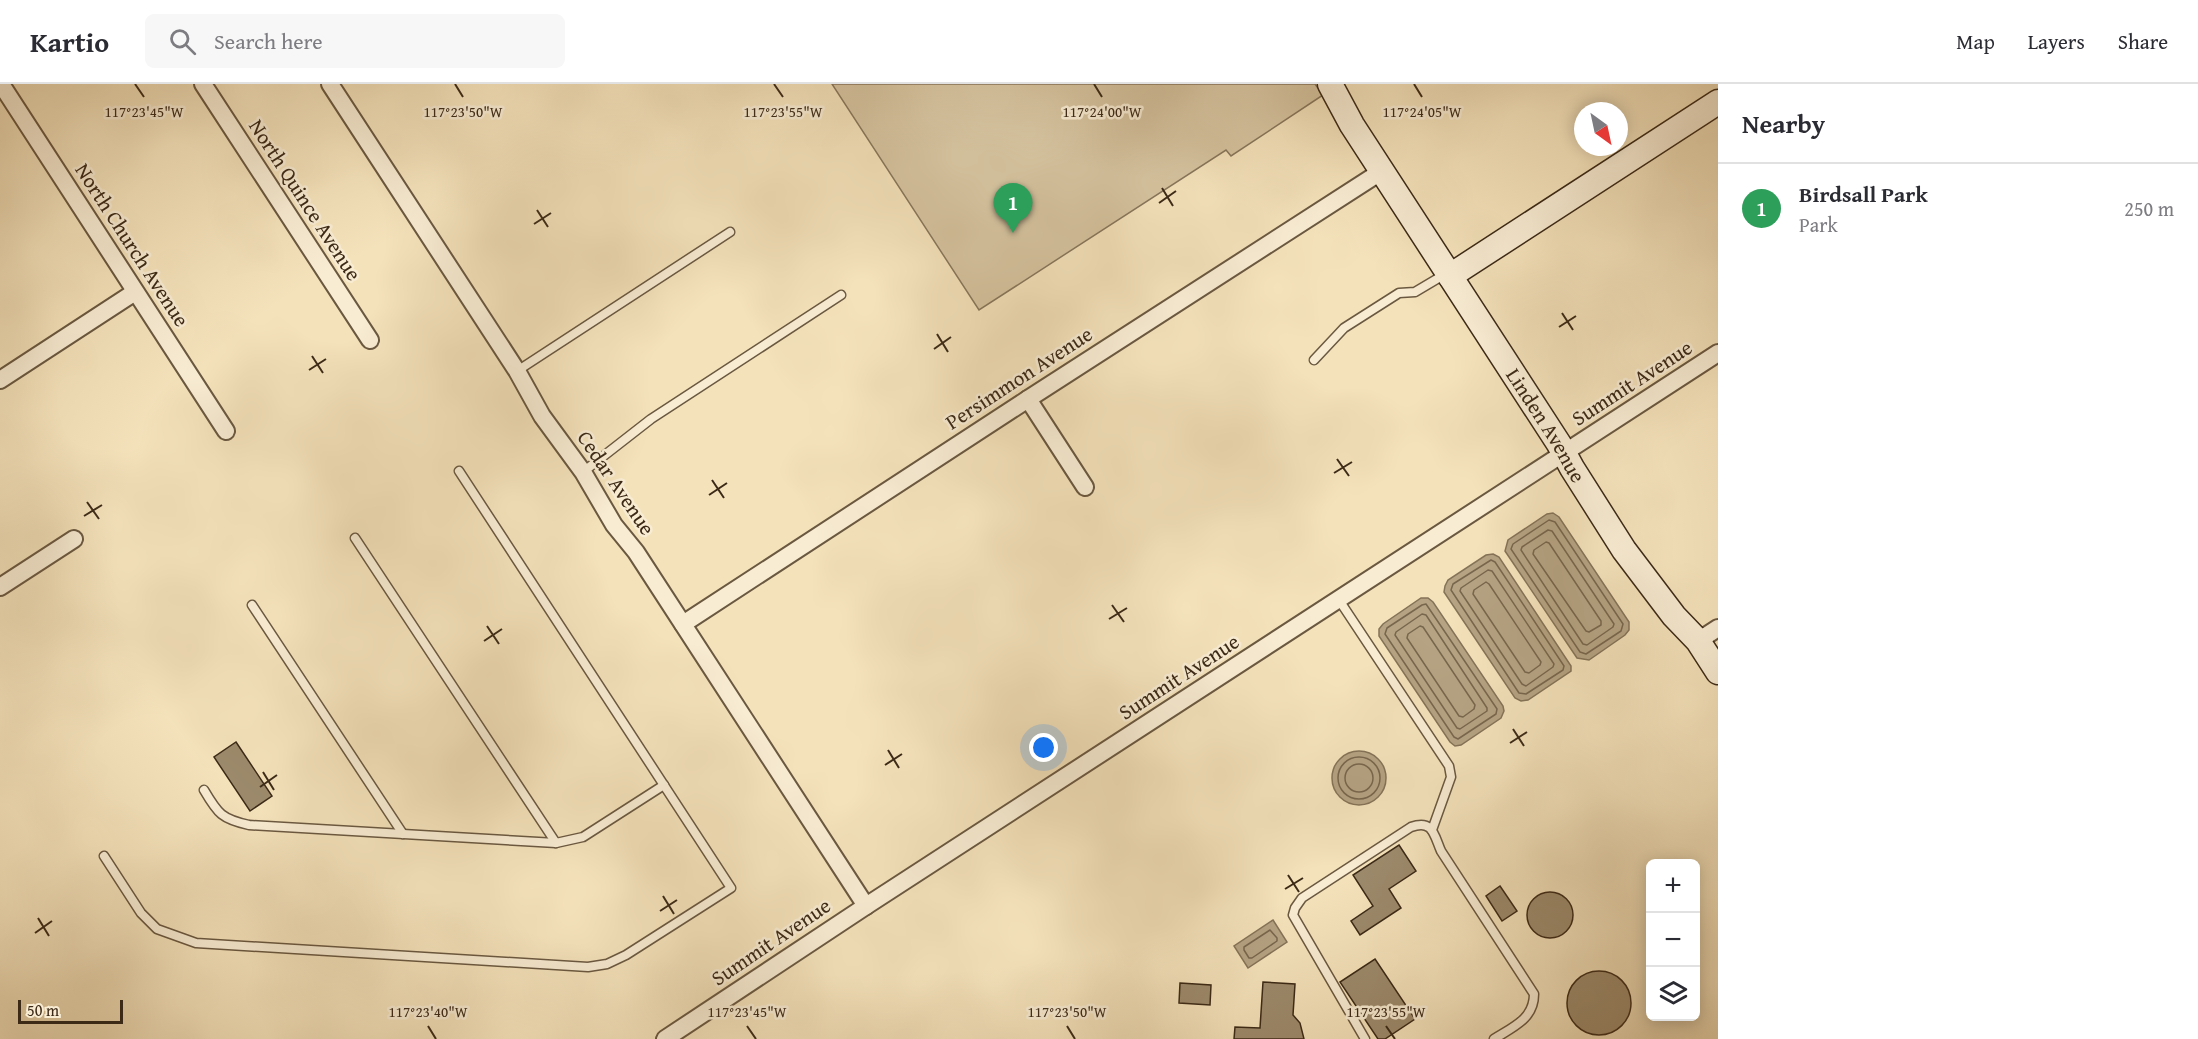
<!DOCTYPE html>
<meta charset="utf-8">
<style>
:root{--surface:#fff;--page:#f7f7f7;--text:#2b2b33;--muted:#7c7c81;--line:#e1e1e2;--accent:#0b8043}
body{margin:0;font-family:"Gentium Book Plus",serif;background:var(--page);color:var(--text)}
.controls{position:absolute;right:18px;bottom:18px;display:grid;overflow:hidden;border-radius:9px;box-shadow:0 3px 15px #0003}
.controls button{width:54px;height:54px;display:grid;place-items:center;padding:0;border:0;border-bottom:2px solid var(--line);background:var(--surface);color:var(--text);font:30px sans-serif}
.compass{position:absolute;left:1574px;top:18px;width:54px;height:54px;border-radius:50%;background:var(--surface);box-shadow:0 3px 15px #0003;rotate:147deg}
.scale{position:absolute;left:18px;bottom:15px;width:105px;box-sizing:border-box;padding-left:6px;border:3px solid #3c2a17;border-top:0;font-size:16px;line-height:21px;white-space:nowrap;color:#3c2a17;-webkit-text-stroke:4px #f8ecd3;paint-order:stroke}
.you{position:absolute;left:1044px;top:664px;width:21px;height:21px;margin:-15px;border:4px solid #fff;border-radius:50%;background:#1a73e8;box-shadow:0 0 0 9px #1a73e833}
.badge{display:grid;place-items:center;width:39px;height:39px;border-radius:50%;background:var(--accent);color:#fff;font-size:20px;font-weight:700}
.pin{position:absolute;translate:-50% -50px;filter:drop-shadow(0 2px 3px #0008)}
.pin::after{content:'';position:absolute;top:32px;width:21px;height:18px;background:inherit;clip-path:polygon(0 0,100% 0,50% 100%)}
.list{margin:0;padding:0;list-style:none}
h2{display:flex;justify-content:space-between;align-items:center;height:78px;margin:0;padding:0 24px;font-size:26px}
h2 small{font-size:20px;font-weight:400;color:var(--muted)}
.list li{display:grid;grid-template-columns:39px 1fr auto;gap:18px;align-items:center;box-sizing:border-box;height:90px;padding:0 24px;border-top:2px solid var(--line)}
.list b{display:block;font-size:22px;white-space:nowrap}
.list p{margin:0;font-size:20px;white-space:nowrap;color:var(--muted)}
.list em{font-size:20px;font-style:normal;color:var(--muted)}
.icon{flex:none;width:33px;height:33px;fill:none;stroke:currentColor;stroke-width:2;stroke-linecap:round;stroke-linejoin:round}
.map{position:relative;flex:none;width:1718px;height:955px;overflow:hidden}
header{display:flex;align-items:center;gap:36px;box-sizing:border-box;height:84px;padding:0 30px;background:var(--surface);border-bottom:2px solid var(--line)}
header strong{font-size:28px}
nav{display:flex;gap:33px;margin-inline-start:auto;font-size:21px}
.search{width:420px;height:54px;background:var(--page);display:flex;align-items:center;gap:15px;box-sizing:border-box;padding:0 21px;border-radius:9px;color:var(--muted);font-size:22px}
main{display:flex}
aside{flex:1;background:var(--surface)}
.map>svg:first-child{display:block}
</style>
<header>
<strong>Kartio</strong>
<div class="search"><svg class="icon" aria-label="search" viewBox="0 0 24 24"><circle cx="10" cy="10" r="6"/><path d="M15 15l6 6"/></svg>Search here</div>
<nav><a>Map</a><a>Layers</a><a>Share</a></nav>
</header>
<main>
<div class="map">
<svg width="1718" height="955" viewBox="0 0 1718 955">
<rect width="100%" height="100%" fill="#f4e2bb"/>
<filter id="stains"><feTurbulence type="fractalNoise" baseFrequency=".00333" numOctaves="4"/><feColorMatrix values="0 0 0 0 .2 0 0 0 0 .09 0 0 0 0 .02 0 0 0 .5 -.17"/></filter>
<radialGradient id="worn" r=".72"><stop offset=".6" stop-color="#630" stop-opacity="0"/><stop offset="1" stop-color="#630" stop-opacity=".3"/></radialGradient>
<path fill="#d5c39f" stroke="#88765b" stroke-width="1.5" d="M832,0h483l8,11 -92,61 -5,-6 -247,160z"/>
<g fill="#b5a383" stroke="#857358" stroke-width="1.5">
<path d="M1553,429l6,4 70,105v8l-4,5 -36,25 -12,-2 -72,-107 3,-11 39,-26z"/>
<path d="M1493,470l6,3 72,109v5l-43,29 -7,1 -6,-3 -71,-106 1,-6 3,-6 38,-25z"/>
<path d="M1421,514h7l5,4 70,104 1,5 -3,7 -40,27 -6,1 -5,-4 -71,-106v-7l4,-5z"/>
<circle cx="1359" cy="694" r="27"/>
<path d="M1273,836l14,22 -39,26 -14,-22z"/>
</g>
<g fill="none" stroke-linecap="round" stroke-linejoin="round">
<g stroke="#78664d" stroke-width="1.5">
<path d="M1549,436l6,2 68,102 -2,7 -35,23 -6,-2 -69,-103 2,-5z"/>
<path d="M1548,446l4,1 62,93 -1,3 -26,18 -4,-1 -62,-94 1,-3z"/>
<path d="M1546,458l3,1 52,78v4l-12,7 -3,-1 -53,-77 1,-4z"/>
<path d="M1491,476l4,2 69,104 -1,4 -37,24 -7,-1 -68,-103 2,-6z"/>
<path d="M1488,486l4,1 62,93 -1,3 -27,19 -4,-2 -62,-93 1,-3z"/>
<path d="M1486,498l3,2 52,78 -1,3 -11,8 -4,-1 -52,-78 1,-4z"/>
<path d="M1426,520l71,105 -1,5 -38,25 -4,-2 -69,-103 2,-6 35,-23z"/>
<path d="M1422,530l4,1 61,93v3l-27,18 -3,-1 -62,-93 1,-3z"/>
<path d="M1420,542l3,1 52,78 -1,4 -11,8 -4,-1 -52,-78 1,-4z"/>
<circle cx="1359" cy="694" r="21"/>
<circle cx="1359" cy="694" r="14"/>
<path d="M1270,846l7,8v3l-25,17h-3l-5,-8v-3z"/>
</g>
</g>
<g fill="#9c8a6c" stroke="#3c2a17" stroke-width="1.5">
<path d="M236,658l36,54 -22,15 -36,-54z"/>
<path d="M1399,761l17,26 -27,18 12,19 -41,27 -9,-14 22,-15 -20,-31z"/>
<path d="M1500,802l17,25 -15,10 -16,-25z"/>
<circle cx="1550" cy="831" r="23"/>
<path d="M1375,875l40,60 -30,20h-7l-38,-57z"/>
<circle cx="1599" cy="919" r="32"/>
<path d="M1263,898l32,2 -2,31 7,8 4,16h-70l1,-12 25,1z"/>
<path d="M1180,899l31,2 -1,20 -31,-2z"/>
</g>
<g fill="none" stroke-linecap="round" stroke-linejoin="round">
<defs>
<g id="lane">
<path d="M1314,276l30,-32 55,-35 16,-1 32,-19"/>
<path d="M517,287l213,-139"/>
<path d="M583,388l68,-53 190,-124"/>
<path d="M355,454l201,305"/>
<path d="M1339,516l110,166 2,11 -19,53"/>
<path d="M252,521l151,229"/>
<path d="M204,706c14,24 18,29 45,35l307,18 27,-6 81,-52"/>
<path d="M104,772l37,57 16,16 39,14 392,24 19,-3 19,-9 105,-67 -272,-417"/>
<path d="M1365,955l-72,-124 2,-7 7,-10 109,-71c22,-8 23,8 30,24l93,143c0,25 -21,33 -40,45"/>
</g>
<g id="street">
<path d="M1,0l225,347"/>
<path d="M203,0l167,256"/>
<path d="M330,0l187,287 25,45 41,56 31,53 22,27 230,354"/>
<path d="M0,296l135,-88"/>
<path d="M1028,315l57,88"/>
<path d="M0,503l74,-48"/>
<path d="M683,540l345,-225 354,-228"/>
<path d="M1698,557l20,-13"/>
<path d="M665,955l201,-133 852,-553"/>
</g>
<g id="secondary">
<path id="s1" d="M1330,0l22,41 207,319 13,24 52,82 50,66 24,25 20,31"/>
<path d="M1450,192l268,-174"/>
</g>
</defs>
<use href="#lane" stroke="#6a5840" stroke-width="11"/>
<use href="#street" stroke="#6a5840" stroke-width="20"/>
<use href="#secondary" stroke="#3c2a17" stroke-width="27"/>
<use href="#lane" stroke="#f8ecd3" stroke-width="8"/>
<use href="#street" stroke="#f8ecd3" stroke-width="16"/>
<use href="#secondary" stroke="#f8ecd3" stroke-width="24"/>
</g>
<path fill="none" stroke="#3c2a17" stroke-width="2" d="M135,0l9,13M455,0l8,13M774,0l9,13M1094,0l8,13M1414,0l8,13M1162,104l11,18M1159,119l17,-12M537,126l11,17M534,140l17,-11M1562,229l11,17M1559,243l17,-11M937,250l11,18M934,265l17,-12M312,272l11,17M309,286l17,-11M1337,375l12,17M1334,389l18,-11M712,396l12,18M709,411l18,-12M87,418l12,17M84,432l18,-11M1112,521l12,17M1109,535l18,-11M487,542l12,18M484,557l18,-12M1513,645l11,17M1510,659l17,-11M888,666l11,18M885,681l17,-11M263,688l11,18M260,703l17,-12M1288,791l11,17M1285,805l18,-11M663,812l11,18M660,827l17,-11M38,834l11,18M35,849l17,-12M428,942l8,13M747,942l9,13M1067,942l8,13M1386,942l9,13"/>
<g text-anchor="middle" stroke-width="5" stroke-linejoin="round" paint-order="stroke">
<g font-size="21" fill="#3c2a17" stroke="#f8ecd3">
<text transform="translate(305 116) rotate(57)" y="7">North Quince Avenue</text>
<text transform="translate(132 161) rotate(57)" y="7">North Church Avenue</text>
<text transform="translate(1019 294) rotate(-33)" y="7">Persimmon Avenue</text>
<text transform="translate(1632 299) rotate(-33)" y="7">Summit Avenue</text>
<text dy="7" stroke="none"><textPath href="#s1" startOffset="404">Linden Avenue</textPath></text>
<text transform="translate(616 399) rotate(56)" y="7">Cedar Avenue</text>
<text transform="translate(1179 593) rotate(-33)" y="7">Summit Avenue</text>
<text transform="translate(771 858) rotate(-34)" y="7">Summit Avenue</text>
</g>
</g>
<g font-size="15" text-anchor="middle" fill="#3c2a17" stroke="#f8ecd3" stroke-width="5" stroke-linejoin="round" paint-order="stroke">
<text x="144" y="33">117°23'45"W</text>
<text x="463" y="33">117°23'50"W</text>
<text x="783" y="33">117°23'55"W</text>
<text x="1102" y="33">117°24'00"W</text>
<text x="1422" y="33">117°24'05"W</text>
<text x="428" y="933">117°23'40"W</text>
<text x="747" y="933">117°23'45"W</text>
<text x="1067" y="933">117°23'50"W</text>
<text x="1386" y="933">117°23'55"W</text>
</g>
<rect width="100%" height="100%" filter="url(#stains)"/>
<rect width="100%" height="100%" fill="url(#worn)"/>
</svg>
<div class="controls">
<button>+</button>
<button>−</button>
<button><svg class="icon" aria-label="layers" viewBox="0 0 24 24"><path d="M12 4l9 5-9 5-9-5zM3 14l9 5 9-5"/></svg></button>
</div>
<svg class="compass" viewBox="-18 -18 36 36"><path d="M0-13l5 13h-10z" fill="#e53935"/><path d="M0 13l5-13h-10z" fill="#7c7c81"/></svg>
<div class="scale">50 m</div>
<div class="you"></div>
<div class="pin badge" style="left:1013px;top:149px;background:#2e9e5b">1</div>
</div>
<aside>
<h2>Nearby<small></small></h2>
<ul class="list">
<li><span class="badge" style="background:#2e9e5b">1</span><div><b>Birdsall Park</b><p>Park</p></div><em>250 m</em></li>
</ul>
</aside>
</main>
